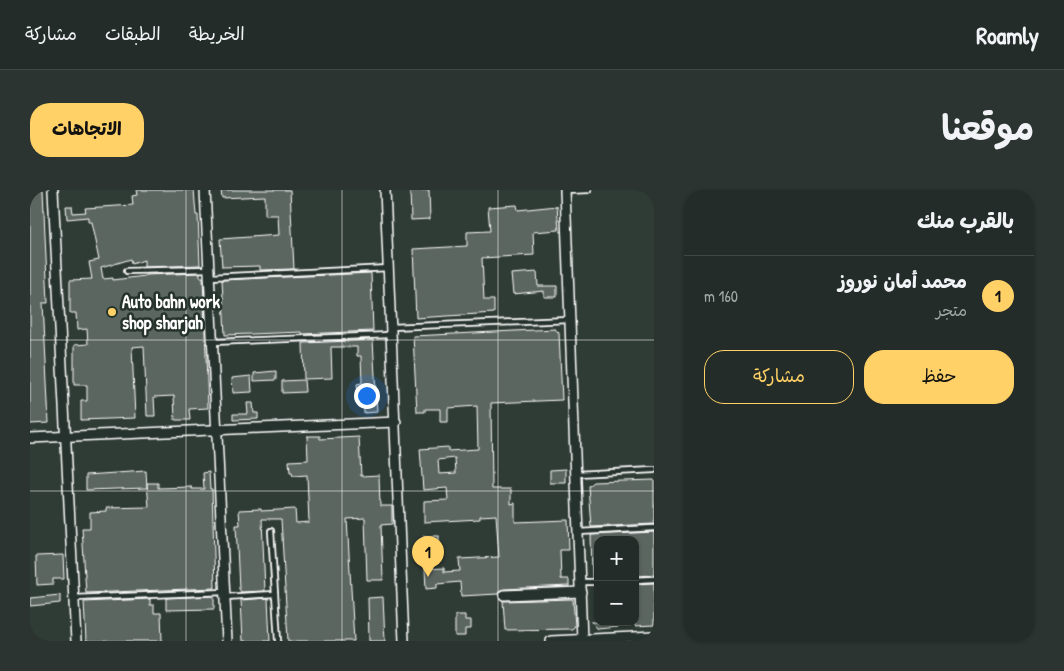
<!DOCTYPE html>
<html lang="ar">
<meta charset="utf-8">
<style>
:root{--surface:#232c28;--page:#2b3430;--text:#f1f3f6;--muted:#a3a7a8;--line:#404845;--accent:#ffd166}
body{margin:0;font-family:"Patrick Hand","Playpen Sans Arabic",sans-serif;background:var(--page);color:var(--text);direction:rtl}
.controls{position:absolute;right:15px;bottom:15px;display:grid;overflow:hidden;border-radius:10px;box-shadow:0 1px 4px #0004}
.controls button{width:45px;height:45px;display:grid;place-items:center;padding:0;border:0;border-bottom:1px solid var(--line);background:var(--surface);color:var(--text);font:25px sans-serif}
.you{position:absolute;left:336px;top:205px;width:18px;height:18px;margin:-12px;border:4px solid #fff;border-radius:50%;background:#1a73e8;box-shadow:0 0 0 8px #1a73e833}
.badge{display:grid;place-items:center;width:32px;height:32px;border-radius:50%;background:var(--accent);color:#111;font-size:16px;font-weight:700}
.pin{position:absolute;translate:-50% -41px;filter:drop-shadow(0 1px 2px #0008)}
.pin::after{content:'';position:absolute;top:26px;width:18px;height:15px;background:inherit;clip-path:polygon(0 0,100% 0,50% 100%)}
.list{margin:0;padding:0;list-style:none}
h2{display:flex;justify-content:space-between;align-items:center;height:65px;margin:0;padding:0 20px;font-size:21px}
h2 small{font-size:16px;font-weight:400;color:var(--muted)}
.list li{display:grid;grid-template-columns:32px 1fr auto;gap:15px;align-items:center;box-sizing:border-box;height:80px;padding:0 20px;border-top:1px solid var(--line)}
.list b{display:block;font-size:19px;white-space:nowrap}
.list p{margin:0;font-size:16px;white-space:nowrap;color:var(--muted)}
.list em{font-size:16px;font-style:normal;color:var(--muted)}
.actions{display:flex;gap:10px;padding:15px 20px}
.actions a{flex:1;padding:11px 0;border:1px solid var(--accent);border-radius:20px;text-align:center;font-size:18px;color:var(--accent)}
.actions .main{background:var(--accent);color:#111}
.map{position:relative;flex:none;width:624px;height:451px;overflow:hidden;direction:ltr;border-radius:20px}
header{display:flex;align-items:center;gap:30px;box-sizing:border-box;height:70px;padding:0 25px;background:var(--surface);border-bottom:1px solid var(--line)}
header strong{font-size:24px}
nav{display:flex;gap:28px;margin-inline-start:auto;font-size:18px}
.intro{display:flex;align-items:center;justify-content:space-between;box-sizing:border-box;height:120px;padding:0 30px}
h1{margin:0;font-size:35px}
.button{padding:12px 22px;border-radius:20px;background:var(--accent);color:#111;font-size:18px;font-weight:700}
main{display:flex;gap:30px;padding:0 30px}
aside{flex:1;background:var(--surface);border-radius:20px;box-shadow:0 1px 4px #0004}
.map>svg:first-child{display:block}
</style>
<header>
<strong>Roamly</strong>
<nav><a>الخريطة</a><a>الطبقات</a><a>مشاركة</a></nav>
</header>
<div class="intro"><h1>موقعنا</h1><a class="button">الاتجاهات</a></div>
<main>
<aside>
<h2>بالقرب منك<small></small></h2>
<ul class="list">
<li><span class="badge">1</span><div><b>محمد أمان نوروز</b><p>متجر</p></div><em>160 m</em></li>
</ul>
<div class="actions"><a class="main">حفظ</a><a>مشاركة</a></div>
</aside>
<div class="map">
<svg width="624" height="451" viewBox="0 0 624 451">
<rect width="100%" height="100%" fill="#2f3b35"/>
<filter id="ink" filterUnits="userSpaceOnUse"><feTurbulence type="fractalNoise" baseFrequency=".02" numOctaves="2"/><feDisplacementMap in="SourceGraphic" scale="10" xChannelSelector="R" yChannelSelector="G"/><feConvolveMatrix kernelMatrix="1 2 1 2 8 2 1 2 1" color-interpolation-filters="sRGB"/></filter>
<g filter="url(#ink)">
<g fill="#5b6661" stroke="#fff" fill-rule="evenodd">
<path d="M0,0h13l5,113h-5l6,120 -19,1z"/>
<path d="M106,0h58l2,25h2l2,50 -56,2v-7l-12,4 -1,-5 -30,9 2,11 10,-1v2l32,-4v-1l55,-2v4h3l5,131 -19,1 1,11h-15l-1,-24 -20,1 1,19h-8l-3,-70 -12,1 3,71 -54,2v-19h6v-16h-13v-40l14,-1 -1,-15 -10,1 -1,-17h-6v-33l22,-1 -3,-17 10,-2 -8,-38h-3v-5l-21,2 -1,-13h6l1,7 13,-1 -1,-4 48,-3 -1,-9 5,-1z"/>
<path d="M191,0h69l4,79 -34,1v-4l-38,1 -2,-28 59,-4 -1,-20h-13v-19l-43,2z"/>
<path d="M380,0h19l1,29 -19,1z"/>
<path d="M487,15l1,5 39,-4 2,24 -26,2 1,23 -52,3 2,42h10v13l-78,5 -3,-69 54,-3v-14l23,-1 -2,-24z"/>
<path d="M507,82l1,14h19v11h-13v-6l-31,3 -2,-20z"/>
<path d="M341,83l2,58 -71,3v-2l-77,3 -3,-55z"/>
<path d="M525,139l4,4 3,67 -71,3 1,86h19v15l4,-1v19l53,-2 1,30h-9l1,29h8v7l-65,3 -4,1 -2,4 -37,2 -1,-14 -23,2v4l-11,1 -1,-20 19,-1v4l16,-1 -1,-12 40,-2 -3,-42 -16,1v3l-56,3v-21l24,-1 -1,-12 -24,2 -3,-41 28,-2v4l30,-2 -1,-43 -29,2v14h-8v-13h-15v3h-8l-4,-76zM425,268l1,15 -17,1 -1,-14z"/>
<path d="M343,150l4,72 -13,1 -1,-18h-5l-1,-11 5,-1 -1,-27h-4v-9h-26l1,31 -28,1 -1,-36z"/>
<path d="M246,181v9l-22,1v-8z"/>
<path d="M221,186l1,16 -19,1 -1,-15z"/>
<path d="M274,190l1,12 -23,1v-12z"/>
<path d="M217,213h6l1,10h4v6l-25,1v-6h15z"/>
<path d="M277,246h13v3l39,-2 2,39 18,-1 1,31h12v18l-11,1 2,55h-16l-2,-62 -18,1 7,122h-66l-7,-122h-19l3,72 -24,1 -2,-3 -3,-64h4l-1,-15 22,-1v2l34,-2 1,14 13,-1 -2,-47 -14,1 -1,-3h-2l-1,-12 19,-1z"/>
<path d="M536,279v14h-16v-13z"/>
<path d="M116,281l1,17 -61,2v-15z"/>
<path d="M179,282l1,17h2l3,99 -129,5 -4,-65h8v-16l16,-1v-3l43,-1 -2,-24h11v5l34,-1v2h12l-1,-16z"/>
<path d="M624,290v44l-63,3 -3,-41 5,-4z"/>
<path d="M624,342v43l-19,1v-36h-37v38h-6l-1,-43z"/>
<rect x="394" y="346" width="15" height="9"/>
<path d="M33,365l1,24h-11v5l-16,1 -1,-29z"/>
<path d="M624,393v42l-19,1v-42z"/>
<path d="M30,405v8l-30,3v-8z"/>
<path d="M184,406v13l-48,1v-12z"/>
<path d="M353,407l2,44h-16l-1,-43z"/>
<path d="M238,408l2,43h-27l-2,-41z"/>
<path d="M120,409v6h4v8h7l1,28h-76l-2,-39z"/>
<path d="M543,409l2,27 -3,3 -67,1 -2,-29z"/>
<path d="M425,425h10v5h6v9h-6v7h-10z"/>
<path d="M561,432h28v5l-21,2z"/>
</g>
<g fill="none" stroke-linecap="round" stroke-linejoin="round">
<defs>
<g id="service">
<path d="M535,1l24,-1"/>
<path d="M97,81l82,-2"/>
<path d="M180,87l179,-9"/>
<path d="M361,137l179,-7"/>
<path d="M183,152l177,-7"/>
<path d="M546,284l78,-4"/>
<path d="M241,341l7,110"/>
<path d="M548,342l76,-4"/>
<path d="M605,390l19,-1"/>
<path d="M550,392h18"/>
<path d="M195,407l50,-3"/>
<path d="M44,408l151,-6"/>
</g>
<g id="minor">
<path d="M23,0l23,451"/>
<path d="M175,0l22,451"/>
<path d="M355,0l19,451"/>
<path d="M535,0l17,450"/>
<path d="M0,248l366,-16"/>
<path d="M474,405l77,-3"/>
<path d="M521,451l103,-5"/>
</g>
</defs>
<use href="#service" stroke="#fff" stroke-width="8"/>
<use href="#minor" stroke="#fff" stroke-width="12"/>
<use href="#service" stroke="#26332d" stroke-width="4.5"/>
<use href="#minor" stroke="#26332d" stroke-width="9"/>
</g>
</g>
<path fill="none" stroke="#fff" stroke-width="1" stroke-opacity="0.55" d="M156,0v451M312,0v451M468,0v451M0,150h624M0,301h624"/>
<circle fill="#ffd166" stroke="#26332d" stroke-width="2" cx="82" cy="122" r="5"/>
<g text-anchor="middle" stroke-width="5" stroke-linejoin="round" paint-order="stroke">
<g font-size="18" font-weight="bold" fill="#fff" stroke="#26332d" text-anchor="start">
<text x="92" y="118">Auto bahn work<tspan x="92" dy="21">shop sharjah</tspan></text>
</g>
</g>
</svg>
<div class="controls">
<button>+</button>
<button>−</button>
</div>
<div class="you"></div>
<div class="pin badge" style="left:398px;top:387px">1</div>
</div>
</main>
